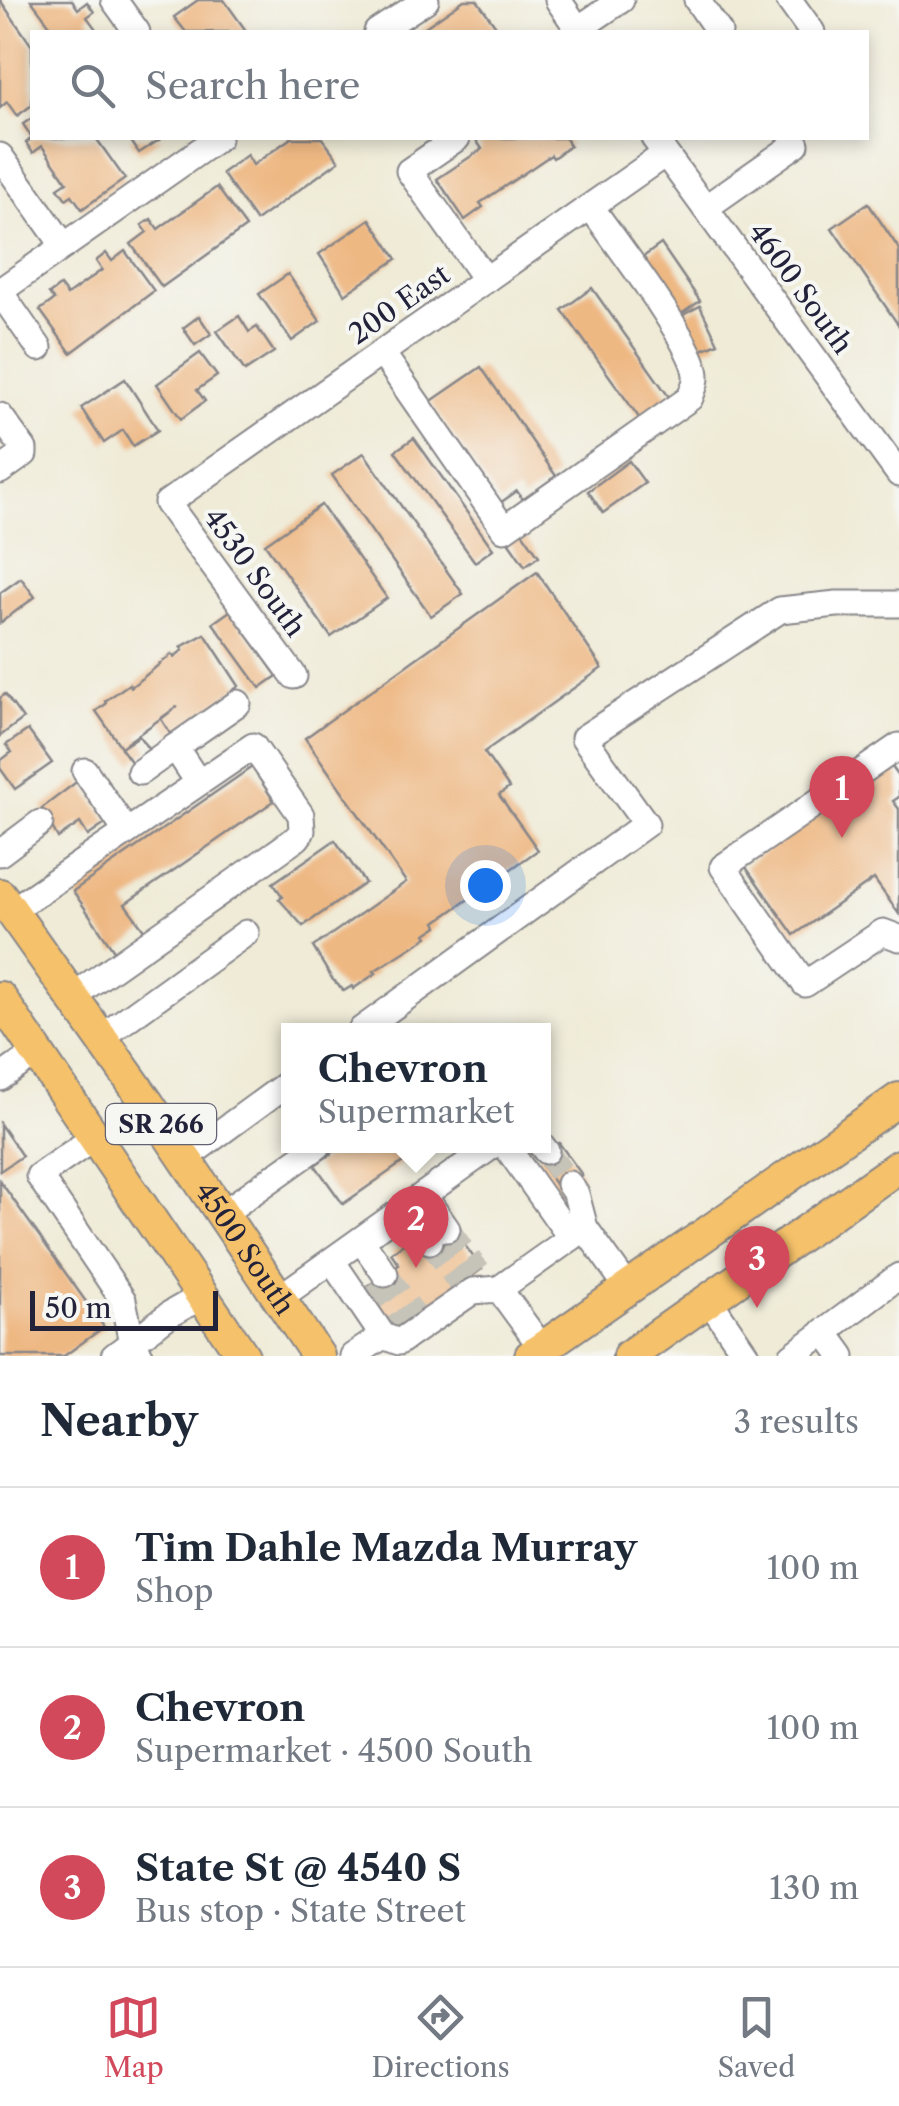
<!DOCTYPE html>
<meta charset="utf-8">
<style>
:root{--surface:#fff;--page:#f6f6f7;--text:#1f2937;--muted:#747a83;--line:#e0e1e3;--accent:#d1495b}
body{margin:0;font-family:"Libre Caslon Text",serif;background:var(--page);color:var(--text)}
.scale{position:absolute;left:30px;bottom:25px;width:188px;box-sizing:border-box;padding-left:10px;border:5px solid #22223b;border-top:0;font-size:28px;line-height:35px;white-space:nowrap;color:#22223b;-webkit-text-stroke:8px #f6f6f2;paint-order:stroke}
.you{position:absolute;left:485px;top:885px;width:35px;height:35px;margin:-25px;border:8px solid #fff;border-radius:50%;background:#1a73e8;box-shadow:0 0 0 15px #1a73e833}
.badge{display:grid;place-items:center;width:65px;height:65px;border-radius:50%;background:var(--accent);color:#fff;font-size:32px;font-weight:700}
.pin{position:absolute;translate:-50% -82px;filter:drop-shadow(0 2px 5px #0008)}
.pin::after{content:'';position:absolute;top:52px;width:35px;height:30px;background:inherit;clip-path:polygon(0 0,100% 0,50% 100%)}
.popup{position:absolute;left:281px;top:1023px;width:270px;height:130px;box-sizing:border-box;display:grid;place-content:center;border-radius:0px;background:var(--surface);filter:drop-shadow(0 2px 8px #0005);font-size:32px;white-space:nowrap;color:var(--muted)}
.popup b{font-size:38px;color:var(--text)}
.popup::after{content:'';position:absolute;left:50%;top:100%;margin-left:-20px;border:20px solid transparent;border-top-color:var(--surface)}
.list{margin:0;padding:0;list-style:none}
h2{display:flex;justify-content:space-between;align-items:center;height:130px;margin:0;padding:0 40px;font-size:42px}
h2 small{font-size:32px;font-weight:400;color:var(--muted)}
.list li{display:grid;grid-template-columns:65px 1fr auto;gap:30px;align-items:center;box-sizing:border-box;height:160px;padding:0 40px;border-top:2px solid var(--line)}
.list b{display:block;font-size:38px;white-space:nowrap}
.list p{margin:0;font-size:32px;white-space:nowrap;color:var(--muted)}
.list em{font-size:32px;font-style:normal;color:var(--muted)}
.icon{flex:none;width:55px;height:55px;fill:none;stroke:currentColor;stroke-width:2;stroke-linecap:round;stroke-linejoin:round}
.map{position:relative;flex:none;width:899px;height:1356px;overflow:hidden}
.search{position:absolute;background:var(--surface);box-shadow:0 5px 15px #0003;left:30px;right:30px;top:30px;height:110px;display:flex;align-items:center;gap:25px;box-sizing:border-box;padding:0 35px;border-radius:0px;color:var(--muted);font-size:38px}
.sheet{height:610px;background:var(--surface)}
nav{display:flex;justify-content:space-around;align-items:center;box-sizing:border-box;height:140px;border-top:2px solid var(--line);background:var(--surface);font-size:28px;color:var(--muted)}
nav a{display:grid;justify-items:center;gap:5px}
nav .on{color:var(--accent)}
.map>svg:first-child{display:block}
</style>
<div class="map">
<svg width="899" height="1356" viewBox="0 0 899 1356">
<rect width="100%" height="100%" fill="#f6f6f2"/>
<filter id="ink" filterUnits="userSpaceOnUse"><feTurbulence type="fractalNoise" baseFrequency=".01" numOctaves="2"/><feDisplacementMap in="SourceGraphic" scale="20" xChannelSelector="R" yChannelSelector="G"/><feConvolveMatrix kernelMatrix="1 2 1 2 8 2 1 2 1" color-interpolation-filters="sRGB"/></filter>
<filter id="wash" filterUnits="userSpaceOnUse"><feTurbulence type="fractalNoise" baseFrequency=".0048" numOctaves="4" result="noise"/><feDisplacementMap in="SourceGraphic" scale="40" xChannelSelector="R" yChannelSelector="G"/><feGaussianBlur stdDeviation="2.25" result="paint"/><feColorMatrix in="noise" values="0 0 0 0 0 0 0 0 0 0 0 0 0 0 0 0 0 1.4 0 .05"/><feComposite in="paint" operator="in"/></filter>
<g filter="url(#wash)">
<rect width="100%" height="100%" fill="#efebd7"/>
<g id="blocks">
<g fill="#eeb883">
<path d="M0,0l32,46v59l-15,11 -10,-14 -7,6z"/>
<path d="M31,0h41l6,9 9,-7 7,10 -7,5 11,15h-43z"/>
<path d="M198,0h26l23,32h-61l-12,-15z"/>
<path d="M464,0h13l23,32h-82z"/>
<path d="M32,118v20h64l29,41 -43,30 -10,-14 -6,4 -8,-11 9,-6 -25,-36 -9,7 -7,-10 6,-5 -9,-14z"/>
<path d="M129,138h33l-23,15z"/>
<path d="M291,138h31l17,23 -83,60 -34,-48 25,-18 6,10z"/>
<path d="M480,138h85l5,8 -17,12 -2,-3 -71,48 3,4 -18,13 -28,-41 45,-30 -6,-9z"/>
<path d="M217,187l29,40 -84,60 -31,-43 16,-12 -5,-7 9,-6 7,10z"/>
<path d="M868,203l31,46v77l-67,-98z"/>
<path d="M370,219l27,40 -52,35 -26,-40z"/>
<path d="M661,244l39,57 -19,13 -38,-57z"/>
<path d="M125,251l29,40 -83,62 -31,-43 14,-10 -5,-6 11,-8 7,9 35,-25 -6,-9 10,-8 6,8z"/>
<path d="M288,274l32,47 -28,20 -33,-47z"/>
<path d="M592,288l77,109 -29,22 -78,-109z"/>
<path d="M700,306l18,37 -19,8 -16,-36z"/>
<path d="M199,316l12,18 -16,11 -12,-17z"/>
<path d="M239,316l10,16 8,-5 17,25 -29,19 -28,-40z"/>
<path d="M200,353l17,23 -20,14 8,11 -24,18 -24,-35z"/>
<path d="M481,367l75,109 -33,24 -6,-9 -17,12 -70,-101z"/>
<path d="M125,379l33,51 -25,16 -10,-16 -19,13 -23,-35z"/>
<path d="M414,438l79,111 -18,13 -80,-111z"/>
<path d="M364,453l99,141 -32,22 -99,-141z"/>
<path d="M629,461l16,22 -42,30 -15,-22z"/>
<path d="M321,505l66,93 -56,39 -66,-93z"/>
<path d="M520,529l19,27 -14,10 -18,-26z"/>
<path d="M537,572l65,96 -118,84 25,36 -10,7 39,55 -102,72 2,4 -12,8 2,3 -54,34 2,2 -23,16 -1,-3 -8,5 -12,-12 -19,-32 93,-65 -101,-144z"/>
<path d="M21,578l14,19 -35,26v-30z"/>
<path d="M230,611l47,65 -17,12 -47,-65z"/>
<path d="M205,634l34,52 -68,49 -10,-16 17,-13 -57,41 -25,-36 10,-7 -1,-3 24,-17 2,3 9,-7 32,-26 2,3 9,-7 -2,-3z"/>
<path d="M5,694l18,25 -23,17v-38z"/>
<path d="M28,730l24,33 -37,26 -15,-21v-7l12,-9 -6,-7z"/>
<path d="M139,736l10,14 -17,13 -11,-15z"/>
<path d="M890,764l9,13v20l-6,4 6,8v105l-25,-35 -80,56 -49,-69z"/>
<path d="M252,767l22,34 -149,103 20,27 -30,21 -42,-61z"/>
<path d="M79,780l29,42 -20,14 -8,-13 -22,15 -16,-30z"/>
<path d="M335,840l30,43 -62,43 -24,-27 4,-2 -10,-14z"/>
<path d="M0,1124l22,32 -22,15z"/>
<path d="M559,1143l23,32 -22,16 -23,-33z"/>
<path d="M342,1146h84l-83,58 -28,-39z"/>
<path d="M0,1181l104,146 -40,29h-64z"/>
<path d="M451,1226l31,43 -87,62 -30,-43 34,-24 -8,-11 20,-15 8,11z"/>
</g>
</g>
</g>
<g filter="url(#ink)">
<use href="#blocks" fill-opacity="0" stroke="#888689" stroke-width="2.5"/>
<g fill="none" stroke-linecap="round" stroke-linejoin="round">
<g stroke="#c6c3b8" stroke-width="25" stroke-dasharray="25 12" stroke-linecap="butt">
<path d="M546,1151l23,33"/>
<path d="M447,1229l31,43"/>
<path d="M430,1241l31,43"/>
<path d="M385,1274l30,43"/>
<path d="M368,1286l30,43"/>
</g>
<defs>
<g id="minor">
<path d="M114,0l23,32"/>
<path d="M558,0l22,32"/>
<path d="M697,0l22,32"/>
<path d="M789,0l23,32"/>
<path d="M578,29l43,-29"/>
<path d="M377,32l49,-32"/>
<path d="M457,138l-48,33 77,109"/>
<path d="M654,138l245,336"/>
<path d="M0,156l64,90"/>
<path d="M705,208l91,-64 -4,-6"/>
<path d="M0,291l218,-153"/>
<path d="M0,292l39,56"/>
<path d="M382,353l122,176 186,-131c2,-6 7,-16 6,-23 -2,-32 -83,-136 -105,-168"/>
<path d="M0,416l24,33v5l-24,17"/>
<path d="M294,676l-127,-173 498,-349"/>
<path d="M899,746l-176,121 82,117 78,-52 16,6"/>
<path d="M175,747l63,-44"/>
<path d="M85,771l41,60"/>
<path d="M140,772l35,-25 23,35"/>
<path d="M0,853l40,-30"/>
<path d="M11,911l242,-165 48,69 1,16 -5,7 -224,158"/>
<path d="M361,1030l285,-206 -62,-86 196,-128 57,-6h62"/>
<path d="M102,1037l144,-104"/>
<path d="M0,1078l36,-25"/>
<path d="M95,1137l-56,39 84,124 9,43 9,13"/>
<path d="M506,1146l65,92"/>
<path d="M542,1146l4,5"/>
<path d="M184,1159l104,-76"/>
<path d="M569,1184l7,10 9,34"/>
<path d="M423,1195l24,34"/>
<path d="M406,1207l24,34"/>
<path d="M222,1214l96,-68"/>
<path d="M361,1240l24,34"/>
<path d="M332,1261l51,75"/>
<path d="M499,1289l86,-61 43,60"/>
<path d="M279,1298l213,-152"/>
<path d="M709,1300l38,56"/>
<path d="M824,1331l18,25"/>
<path d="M114,1356l56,-42 32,-18"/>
<path d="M353,1356l30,-20 16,6 74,-51 26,-2 43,59"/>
<path d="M792,1356l107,-80"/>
</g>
<g id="major">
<path id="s1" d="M0,895l148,209 170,252"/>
<path d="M0,998l243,358"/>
<path d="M531,1356l368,-257"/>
<path d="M629,1356l270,-190"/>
</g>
</defs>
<use href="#minor" stroke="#888689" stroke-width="29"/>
<use href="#major" stroke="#888689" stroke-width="36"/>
<use href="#minor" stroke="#fff" stroke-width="25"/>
<use href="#major" stroke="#f5c16b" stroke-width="32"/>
</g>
</g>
<g text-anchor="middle" stroke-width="8" stroke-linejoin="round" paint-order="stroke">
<rect fill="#f6f6f2" stroke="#626272" stroke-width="2.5" x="106" y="1104" width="110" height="40" rx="8"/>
<g font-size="25" font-weight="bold" fill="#22223b">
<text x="161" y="1133">SR 266</text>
</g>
<g font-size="28" fill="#22223b" stroke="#f6f6f2">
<text transform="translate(801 288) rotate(54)" y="10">4600 South</text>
<text transform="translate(399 304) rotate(-35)" y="10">200 East</text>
<text transform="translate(255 572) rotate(54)" y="10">4530 South</text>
<text dy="10" stroke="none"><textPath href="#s1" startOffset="430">4500 South</textPath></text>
</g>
</g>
</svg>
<div class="scale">50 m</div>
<div class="you"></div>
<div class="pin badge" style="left:842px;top:838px">1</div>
<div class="pin badge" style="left:416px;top:1268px">2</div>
<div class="popup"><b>Chevron</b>Supermarket</div>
<div class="pin badge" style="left:757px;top:1308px">3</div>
<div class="search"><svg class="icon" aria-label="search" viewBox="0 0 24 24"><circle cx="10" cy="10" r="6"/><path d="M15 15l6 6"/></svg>Search here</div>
</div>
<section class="sheet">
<h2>Nearby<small>3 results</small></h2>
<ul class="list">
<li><span class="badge">1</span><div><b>Tim Dahle Mazda Murray</b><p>Shop</p></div><em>100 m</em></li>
<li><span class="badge">2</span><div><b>Chevron</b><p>Supermarket · 4500 South</p></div><em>100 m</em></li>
<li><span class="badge">3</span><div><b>State St @ 4540 S</b><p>Bus stop · State Street</p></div><em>130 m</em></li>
</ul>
</section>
<nav>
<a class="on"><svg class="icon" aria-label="map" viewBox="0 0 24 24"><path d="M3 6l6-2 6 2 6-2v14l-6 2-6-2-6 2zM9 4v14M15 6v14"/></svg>Map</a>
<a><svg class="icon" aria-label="directions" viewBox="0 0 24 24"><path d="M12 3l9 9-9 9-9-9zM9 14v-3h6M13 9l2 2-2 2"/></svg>Directions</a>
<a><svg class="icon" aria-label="saved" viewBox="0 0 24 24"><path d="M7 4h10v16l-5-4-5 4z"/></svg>Saved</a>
</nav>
